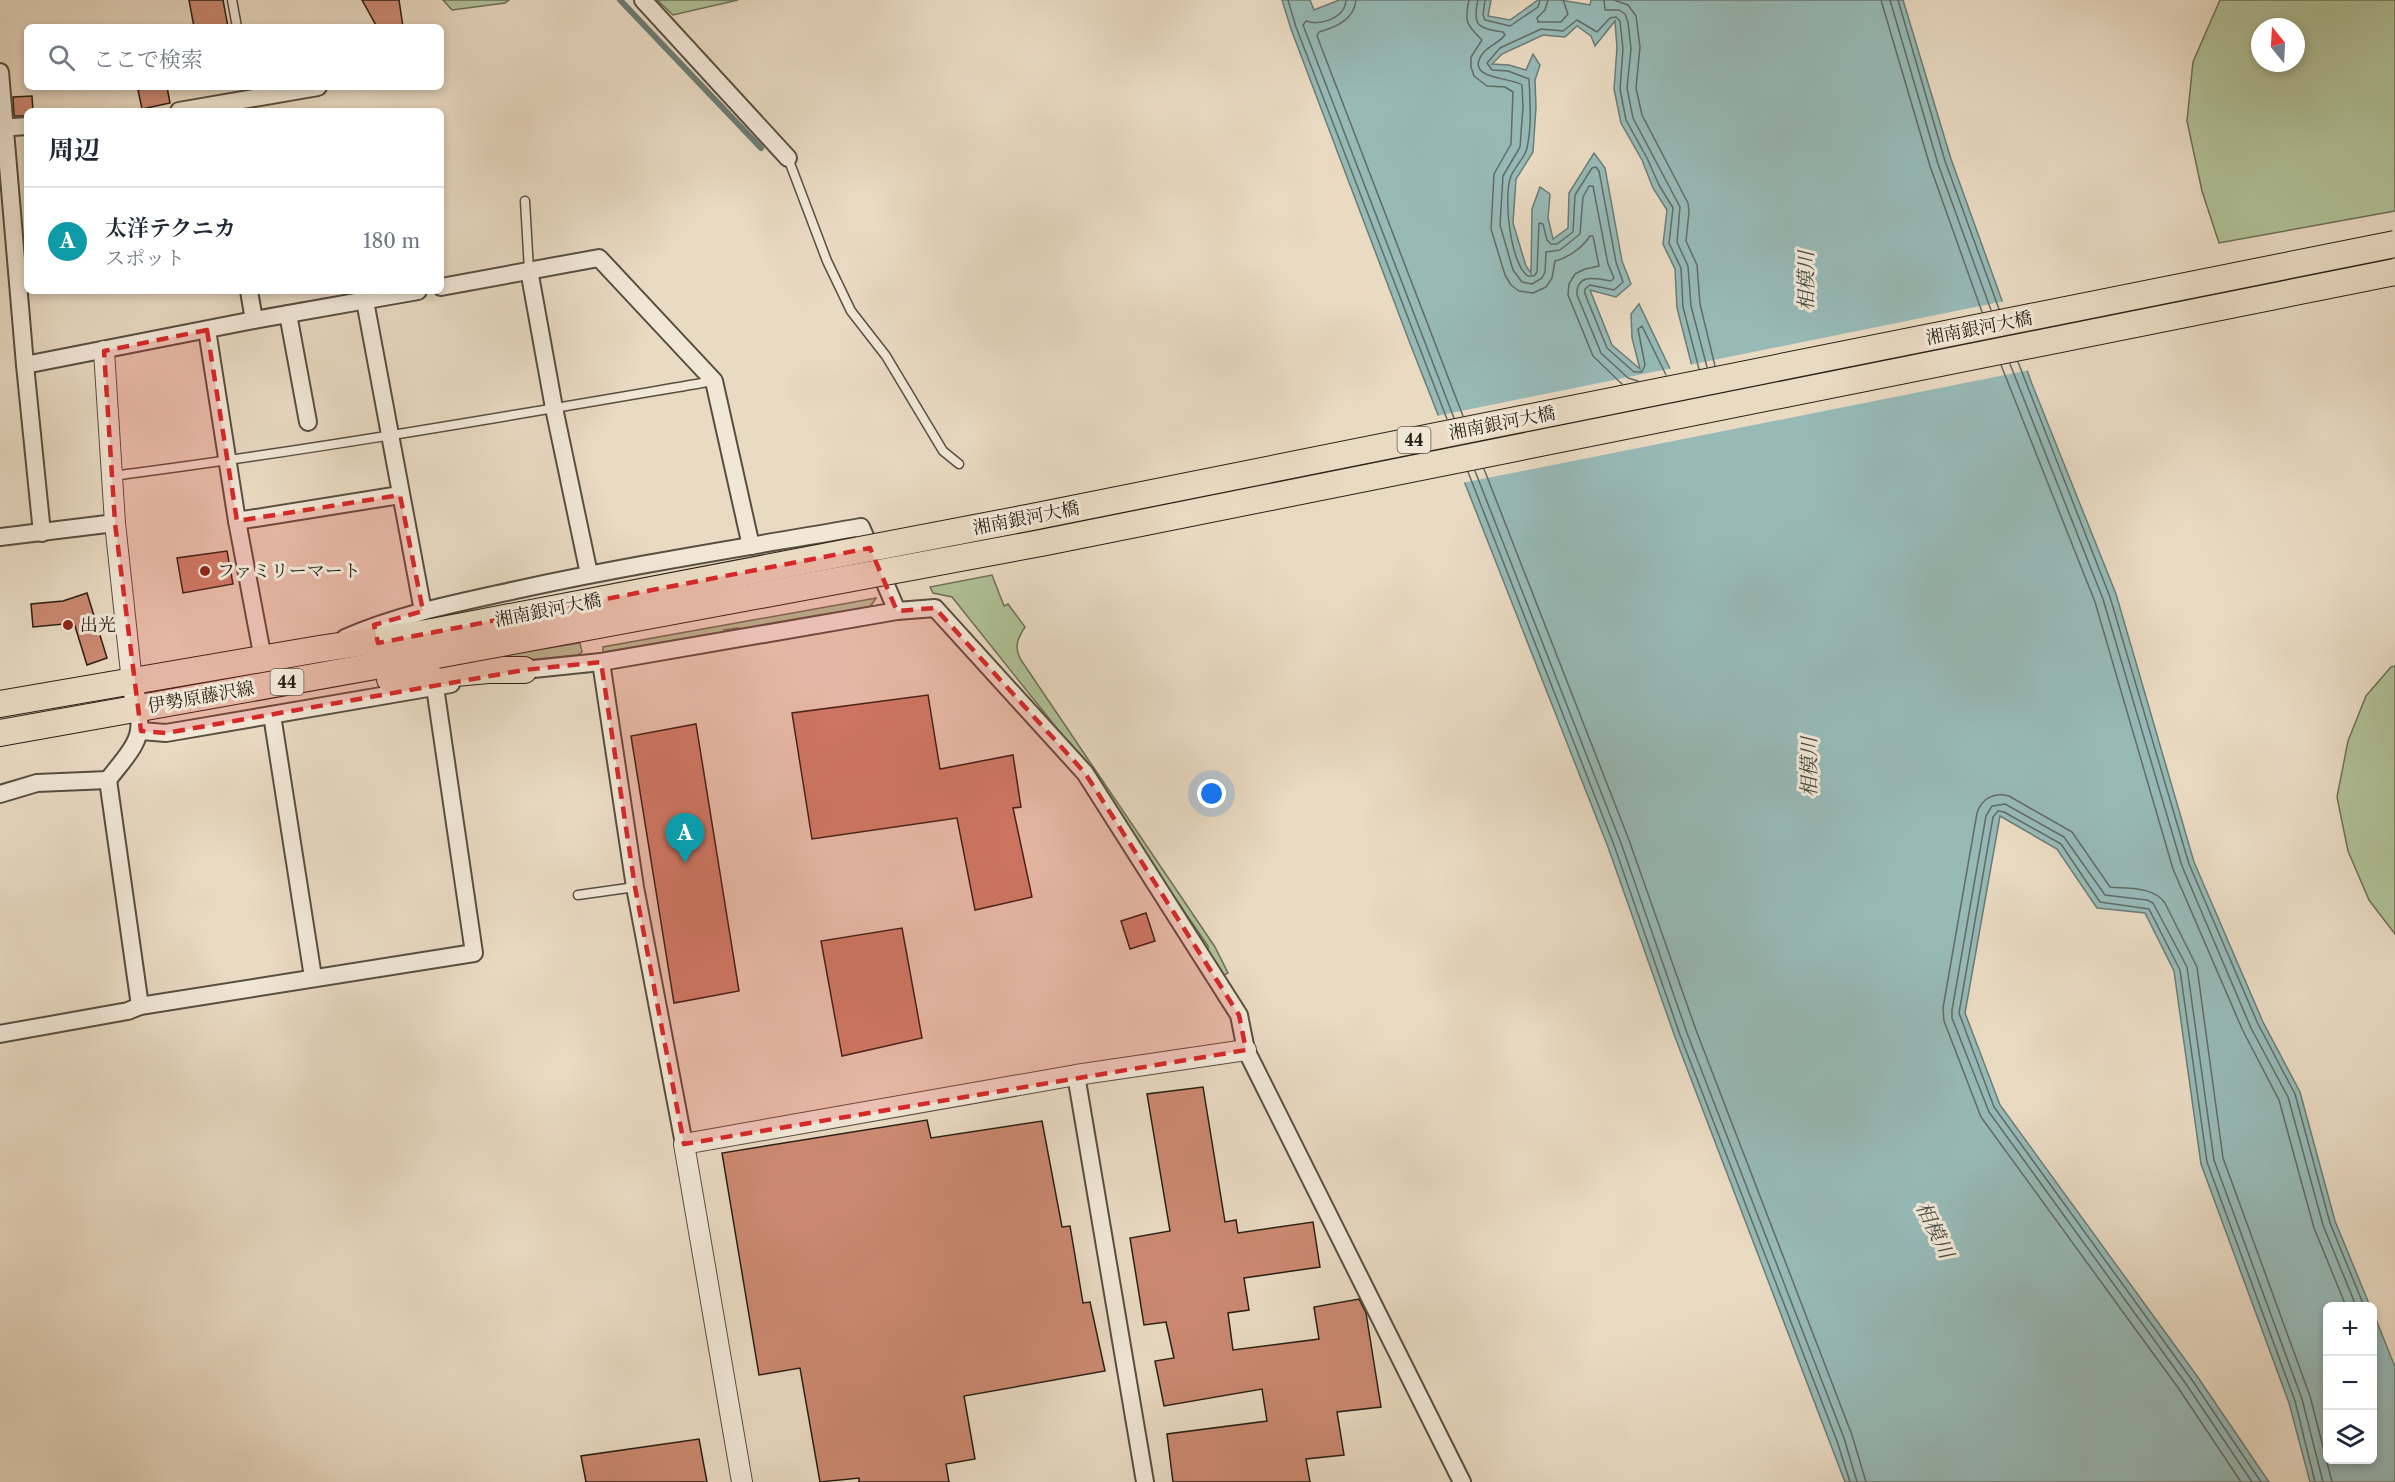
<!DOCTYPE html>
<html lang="ja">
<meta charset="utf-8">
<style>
:root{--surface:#fff;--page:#f6f6f7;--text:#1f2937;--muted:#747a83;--line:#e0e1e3;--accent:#8f2418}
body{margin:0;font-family:"Libre Caslon Text","Noto Serif JP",serif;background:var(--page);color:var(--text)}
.controls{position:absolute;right:18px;bottom:18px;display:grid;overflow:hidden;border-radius:9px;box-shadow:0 3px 9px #0003}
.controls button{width:54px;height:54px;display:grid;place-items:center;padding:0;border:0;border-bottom:2px solid var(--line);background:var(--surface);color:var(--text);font:30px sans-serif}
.compass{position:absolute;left:2251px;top:18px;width:54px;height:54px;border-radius:50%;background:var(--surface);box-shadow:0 3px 9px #0003;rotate:342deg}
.you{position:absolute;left:1212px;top:794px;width:21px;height:21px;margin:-15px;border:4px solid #fff;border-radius:50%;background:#1a73e8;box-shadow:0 0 0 9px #1a73e833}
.badge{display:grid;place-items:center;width:39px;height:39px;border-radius:50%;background:var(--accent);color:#fff;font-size:20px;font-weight:700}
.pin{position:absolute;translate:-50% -50px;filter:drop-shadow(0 2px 3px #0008)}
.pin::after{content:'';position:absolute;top:32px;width:21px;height:18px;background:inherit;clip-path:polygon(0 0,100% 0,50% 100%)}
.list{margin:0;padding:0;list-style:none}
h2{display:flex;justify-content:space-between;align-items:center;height:78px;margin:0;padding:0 24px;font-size:26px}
h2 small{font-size:20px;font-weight:400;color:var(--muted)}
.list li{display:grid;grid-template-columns:39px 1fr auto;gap:18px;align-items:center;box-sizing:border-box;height:108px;padding:0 24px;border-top:2px solid var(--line)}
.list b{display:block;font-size:22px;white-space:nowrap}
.list p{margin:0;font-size:20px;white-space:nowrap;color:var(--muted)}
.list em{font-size:20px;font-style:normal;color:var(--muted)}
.icon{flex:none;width:33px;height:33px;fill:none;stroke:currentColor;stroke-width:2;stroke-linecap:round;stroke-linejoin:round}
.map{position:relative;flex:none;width:2395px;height:1482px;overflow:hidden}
.search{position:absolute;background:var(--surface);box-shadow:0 3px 9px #0003;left:24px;top:24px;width:420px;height:66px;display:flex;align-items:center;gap:15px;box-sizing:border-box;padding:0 21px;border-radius:9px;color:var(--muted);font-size:22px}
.panel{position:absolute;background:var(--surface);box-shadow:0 3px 9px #0003;left:24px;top:108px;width:420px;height:186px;border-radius:9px}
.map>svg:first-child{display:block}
</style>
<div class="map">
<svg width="2395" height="1482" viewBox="0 0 2395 1482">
<rect width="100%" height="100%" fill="#e9dac2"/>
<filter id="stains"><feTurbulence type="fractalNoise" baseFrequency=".00333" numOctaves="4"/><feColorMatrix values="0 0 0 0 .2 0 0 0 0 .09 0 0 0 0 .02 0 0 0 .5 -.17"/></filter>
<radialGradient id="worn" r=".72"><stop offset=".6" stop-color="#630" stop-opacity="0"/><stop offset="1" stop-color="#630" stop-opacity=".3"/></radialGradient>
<g fill="#b0c198" stroke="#6c7056" stroke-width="1.5" fill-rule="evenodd">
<path d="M443,0h66l-4,3 -53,7z"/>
<path d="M657,0h81l-65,15z"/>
<path d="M2220,0h175v211l-176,32 -17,-52 -15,-70 6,-59zM2260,27h36v36h-36z"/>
<path d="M992,575l12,31 4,-2 17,23c-8,12 -11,20 -4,33l194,287 13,26 -4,2 -16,-23v-6l-137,-200 -119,-149 -19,-4 -3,-6z"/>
<path d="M876,598l-6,9 -127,22 -6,-1 -13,2 -1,2 -120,20v-5z"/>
<path d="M580,643l2,9 -4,3 -132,13v-4z"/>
<path d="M2395,666v268l-26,-34 -21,-49 -11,-54 11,-56 18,-45 25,-29z"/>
</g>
<path fill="#97bab7" stroke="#6b7c76" stroke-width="1.5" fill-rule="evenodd" d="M1282,0h28l4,10 25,-10h152l-3,16 22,4 28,-20h22l30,5 1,-5h312l48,159 81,225 84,210 78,268 69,160 37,70 35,129 35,85h-42v154h44l1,-148 22,55v115h-85l-21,-79 -88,-239 -27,-193 -29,-58 -48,-5 -40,-59 -57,-33 -35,197 35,92 197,271 72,106h-424l-170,-445 -67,-190 -197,-501 -120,-317zM1615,21l2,27 -3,41 7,34 21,37 11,28 14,22 -4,34 12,25 2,39 25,97 -19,-9 -44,-92 -8,10 1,24 8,31 -28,-24 -22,-55 26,7 15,-13 -9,-23 -17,-93 -11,-15 -25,40 -1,35 -15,11 -5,-21 2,-24 -10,-7 -8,22 -1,64 -5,-7 -13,-43 3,-44 17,-27 3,-45 -1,-27 5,-15 -7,-11 -7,16 -17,-5 -17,-1 10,-10 41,-19 22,2 12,-11 14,10 4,10z"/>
<path fill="#e9dac2" d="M2005,301l25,69 -568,113 -26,-67 237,-48 12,25 13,7 -9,-35z"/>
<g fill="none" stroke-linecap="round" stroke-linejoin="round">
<g stroke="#606c66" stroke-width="1.5">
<path d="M1288,0l8,27 151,392"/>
<path d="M1346,0c-1,18 -25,26 -40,21l-3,4 151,393"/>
<path d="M1356,0c-2,20 -20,27 -37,32l-2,4 146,380"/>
<path d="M1469,0c-5,23 -2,25 13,40l-11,17v10l3,9 13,10 18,1 8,5 -2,52 -17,30 -3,55 14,46 6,10 8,6 14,2 13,-6 6,-9 3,-17c13,-3 27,-13 35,-25h3l6,30 -14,3 -10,5 -6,10 -1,11 25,61 29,28"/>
<path d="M1478,0c-6,26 0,28 25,32l2,3c-5,7 -15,10 -22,18 -20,27 29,24 39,32l1,22 -3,40 -17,29 -3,49 13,45 9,12 10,2 10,-6 3,-6 1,-20 14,-2 20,-16 3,-37 6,-11h4l15,78 6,14 -3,3c-15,-3 -35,-8 -34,14l24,58 27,25 10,3"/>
<path d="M1485,0l-2,15 2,5 25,6 28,-19 2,-7"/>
<path d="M1548,0l-3,10 -8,8 1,4h23l7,-8 -5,-14"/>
<path d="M1604,0l1,10h14l6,4 3,8 3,27 -4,39 6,30 47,89 -3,35 11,24 3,40 16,61"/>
<path d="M1614,0l14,5 8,11 4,31 -4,41 6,27 46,88 1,9 -3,29 11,24 3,39 15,62"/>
<path d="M1881,0l49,166 52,146"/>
<path d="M1890,0l48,164 53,146"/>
<path d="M1898,0l47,161 54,148"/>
<path d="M2018,362l92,235 79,267 69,160 37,70 35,129 34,83"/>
<path d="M2010,364l93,235 79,267 69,162 37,69 35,128 33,81"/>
<path d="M2001,365l94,237 78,267 70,162 36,69 35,128 32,78"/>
<path d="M1666,375l-24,-49 -4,3 7,36 -3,7h-8l-27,-24 -22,-54v-5l5,-4 24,5 9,-8 -7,-20 -17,-91 -3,-4 -4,1 -17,27 -2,37 -16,12h-6l-4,-4 -4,-16 -4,-1 -2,49 -3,4h-6c-18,-12 -25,-81 -17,-100 4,-10 14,-18 16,-28 5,-23 3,-47 2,-69l-21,-8 -16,-1 -5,-7 13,-15 41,-19 22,2 14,-11 20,12 13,-14 6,-1 4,4 3,28 -3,40 6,31 21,38 12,27 14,23 -4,35 12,25 2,39 16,62"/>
<path d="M1484,469l145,371 67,190 156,405 14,47"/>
<path d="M1475,471l146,372 66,190 157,405 13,44"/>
<path d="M1468,472l146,373 66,190 157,406 13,41"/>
<path d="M2241,1482l-62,-93 -198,-272 -37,-96 -1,-13 34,-195c5,-15 17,-21 32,-17l63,36 38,55c18,2 43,-1 55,16l32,64 26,191 87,238 22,86"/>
<path d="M2252,1482l-66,-98 -197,-272 -37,-94v-8l34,-194 6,-10 13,-2 59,33 41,58 42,5 6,3 34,64 27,193 88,239 21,83"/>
<path d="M2261,1482l-69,-102 -198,-273 -35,-94 34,-196 5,-6 6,1 57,32 39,58 49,7 31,61 27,192 88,239 20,81"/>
</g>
<path stroke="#6b7c76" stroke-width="6" d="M620,0l141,148"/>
</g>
<g fill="#cb8971" stroke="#281f14" stroke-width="1.5">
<path d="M189,0h34l5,27h-34z"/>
<path d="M362,0h37l4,27h-26z"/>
<path d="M150,87h17l3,16 -28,6 -4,-19z"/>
<path d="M32,96l1,15h-6v5h-13l-1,-19z"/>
<path d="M227,551l6,33 -50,9 -6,-35z"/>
<path d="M87,593l20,65 -20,7 -13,-42 -41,4 -2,-23 32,-3z"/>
<path d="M928,695l12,74 73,-14 8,52 -8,1 19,89 -57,13 -18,-92 -145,21 -20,-126z"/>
<path d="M696,724l43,267 -65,12 -43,-267z"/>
<path d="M1146,913l9,28 -25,8 -9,-28z"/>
<path d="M902,928l20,110 -80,18 -21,-115z"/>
<path d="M1203,1087l22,135 11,-2 2,13 75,-11 7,45 -76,11 5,32 -21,3 5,37 86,-11 -5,-32 45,-8 7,14 15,94 -44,5 7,43 -38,4 4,23h-137l-6,-48 100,-13 -5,-32 -98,17 -9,-45 19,-3 -8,-36 -22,3 -14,-87 40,-7 -23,-137z"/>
<path d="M927,1120l4,18 111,-17 20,106 8,-1 13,77 7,-1 15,69 -141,25 11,63 -29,5 3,18h-90v-4l-39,4 -20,-114 -41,7 -37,-222z"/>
<path d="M699,1439l8,43h-121l-5,-26z"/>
</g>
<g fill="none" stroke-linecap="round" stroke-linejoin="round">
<defs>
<g id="service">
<path d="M232,0l5,27"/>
<path d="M788,158l39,103 24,50 35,45 57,95 16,13"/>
<path d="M525,201l4,69"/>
<path d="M112,476c202,-26 402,-61 602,-95"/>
<path d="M578,895l57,-8"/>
</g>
<g id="minor">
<path d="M643,0l145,158"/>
<path d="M0,72l25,293 17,168"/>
<path d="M179,111l139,-24"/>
<path d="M0,128l27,-2"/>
<path d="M529,270l25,138 35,166"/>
<path d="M441,287l158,-29 115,123 37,165"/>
<path d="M249,291l5,29"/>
<path d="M365,301l58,310"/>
<path d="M288,314l20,108"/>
<path d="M207,330l30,191 26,138"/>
<path d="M25,365l229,-45 164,-29"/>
<path d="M237,521l163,-26"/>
<path d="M0,537l115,-14"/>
<path d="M345,638c55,-24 112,-35 171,-48 114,-25 230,-43 345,-63l36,84"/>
<path d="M601,662l34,225 49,257"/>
<path d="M514,671l87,-9 296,-51 38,-3 150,165 154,242 7,35 216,432"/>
<path d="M272,715l41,262"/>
<path d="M139,720c4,22 -18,42 -31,60l32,226 334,-53 -39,-266"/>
<path d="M141,731l25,2 285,-49"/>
<path d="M0,794l37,-11 71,-3"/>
<path d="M0,1034l128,-23 12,-5"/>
<path d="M1076,1075l69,407"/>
</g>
<g id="tertiary">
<path d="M104,351l11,172 17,159 5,26"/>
<path d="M742,1482l-58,-338 392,-69 170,-25"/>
</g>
<g id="primary">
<path d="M390,679l98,-9h36"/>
<path d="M0,704l319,-55 113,-17"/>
<path d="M0,733l437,-78"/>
</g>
</defs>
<use href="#service" stroke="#584e40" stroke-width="11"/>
<use href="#minor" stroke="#584e40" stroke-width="20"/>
<use href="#tertiary" stroke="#584e40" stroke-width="22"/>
<use href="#primary" stroke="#281f14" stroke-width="28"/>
<use href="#service" stroke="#f1e7d7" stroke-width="8"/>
<use href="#minor" stroke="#f1e7d7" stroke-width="16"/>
<use href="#tertiary" stroke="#f1e7d7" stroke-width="20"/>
<use href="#primary" stroke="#e9dac2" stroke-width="26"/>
<defs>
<g id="primary-bridge">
<path d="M432,632l600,-115 1363,-273"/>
<path d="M437,655l604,-112 1354,-271"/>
</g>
</defs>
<use href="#primary-bridge" stroke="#281f14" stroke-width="28" stroke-linecap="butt"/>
<use href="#primary-bridge" stroke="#e9dac2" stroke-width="26"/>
</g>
<path fill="#d62828" fill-opacity="0.2" stroke="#d62828" stroke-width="4.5" stroke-dasharray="12 8" stroke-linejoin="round" d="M207,330l30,191 163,-26 23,116 -49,14 4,18 492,-95 27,63 38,-3 150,165 154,242 7,35 -562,94 -49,-257 -34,-225 -77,8 -358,63 -25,-2 -26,-208 -11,-172z"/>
<g fill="#8f2418" stroke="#f1e7d7" stroke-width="2">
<circle cx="205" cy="571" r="6"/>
<circle cx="68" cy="625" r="6"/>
</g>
<g text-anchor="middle" stroke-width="6" stroke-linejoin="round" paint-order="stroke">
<g fill="#f1e7d7" stroke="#645b4e" stroke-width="1.5">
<rect x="1397.5" y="427" width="33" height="26" rx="4.5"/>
<rect x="270.5" y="669" width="33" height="26" rx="4.5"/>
</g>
<g font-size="16" font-weight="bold" fill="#281f14">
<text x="1414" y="446">44</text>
<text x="287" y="688">44</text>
</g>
<g font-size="18" fill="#281f14" stroke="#f1e7d7">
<text transform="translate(1979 328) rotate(-11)" y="6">湘南銀河大橋</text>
<text transform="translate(1502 423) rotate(-11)" y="6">湘南銀河大橋</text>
<text transform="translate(1026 518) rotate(-11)" y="6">湘南銀河大橋</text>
<text transform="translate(548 610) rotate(-11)" y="6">湘南銀河大橋</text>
<text transform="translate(201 697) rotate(-10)" y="6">伊勢原藤沢線</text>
</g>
<g font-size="18" fill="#281f14" stroke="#f1e7d7" text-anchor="start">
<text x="217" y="577">ファミリーマート</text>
<text x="80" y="631">出光</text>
</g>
<g font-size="20" font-style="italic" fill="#494e45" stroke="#f1e7d7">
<text transform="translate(1806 281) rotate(-90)" y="7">相模川</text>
<text transform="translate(1809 767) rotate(-90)" y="7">相模川</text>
<text transform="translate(1935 1230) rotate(64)" y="7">相模川</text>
</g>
</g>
<rect width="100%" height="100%" filter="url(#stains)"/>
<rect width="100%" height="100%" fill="url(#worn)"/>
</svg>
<div class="controls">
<button>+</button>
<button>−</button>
<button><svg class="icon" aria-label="layers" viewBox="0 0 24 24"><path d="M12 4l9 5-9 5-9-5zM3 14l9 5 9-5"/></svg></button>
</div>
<svg class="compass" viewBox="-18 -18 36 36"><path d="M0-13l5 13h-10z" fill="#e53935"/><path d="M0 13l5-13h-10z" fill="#747a83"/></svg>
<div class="you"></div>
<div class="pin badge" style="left:685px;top:863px;background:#0f9aa8">A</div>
<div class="search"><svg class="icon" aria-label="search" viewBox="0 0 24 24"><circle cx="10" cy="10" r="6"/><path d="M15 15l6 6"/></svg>ここで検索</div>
<section class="panel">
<h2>周辺<small></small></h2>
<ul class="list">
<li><span class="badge" style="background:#0f9aa8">A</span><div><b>太洋テクニカ</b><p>スポット</p></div><em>180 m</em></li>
</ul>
</section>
</div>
